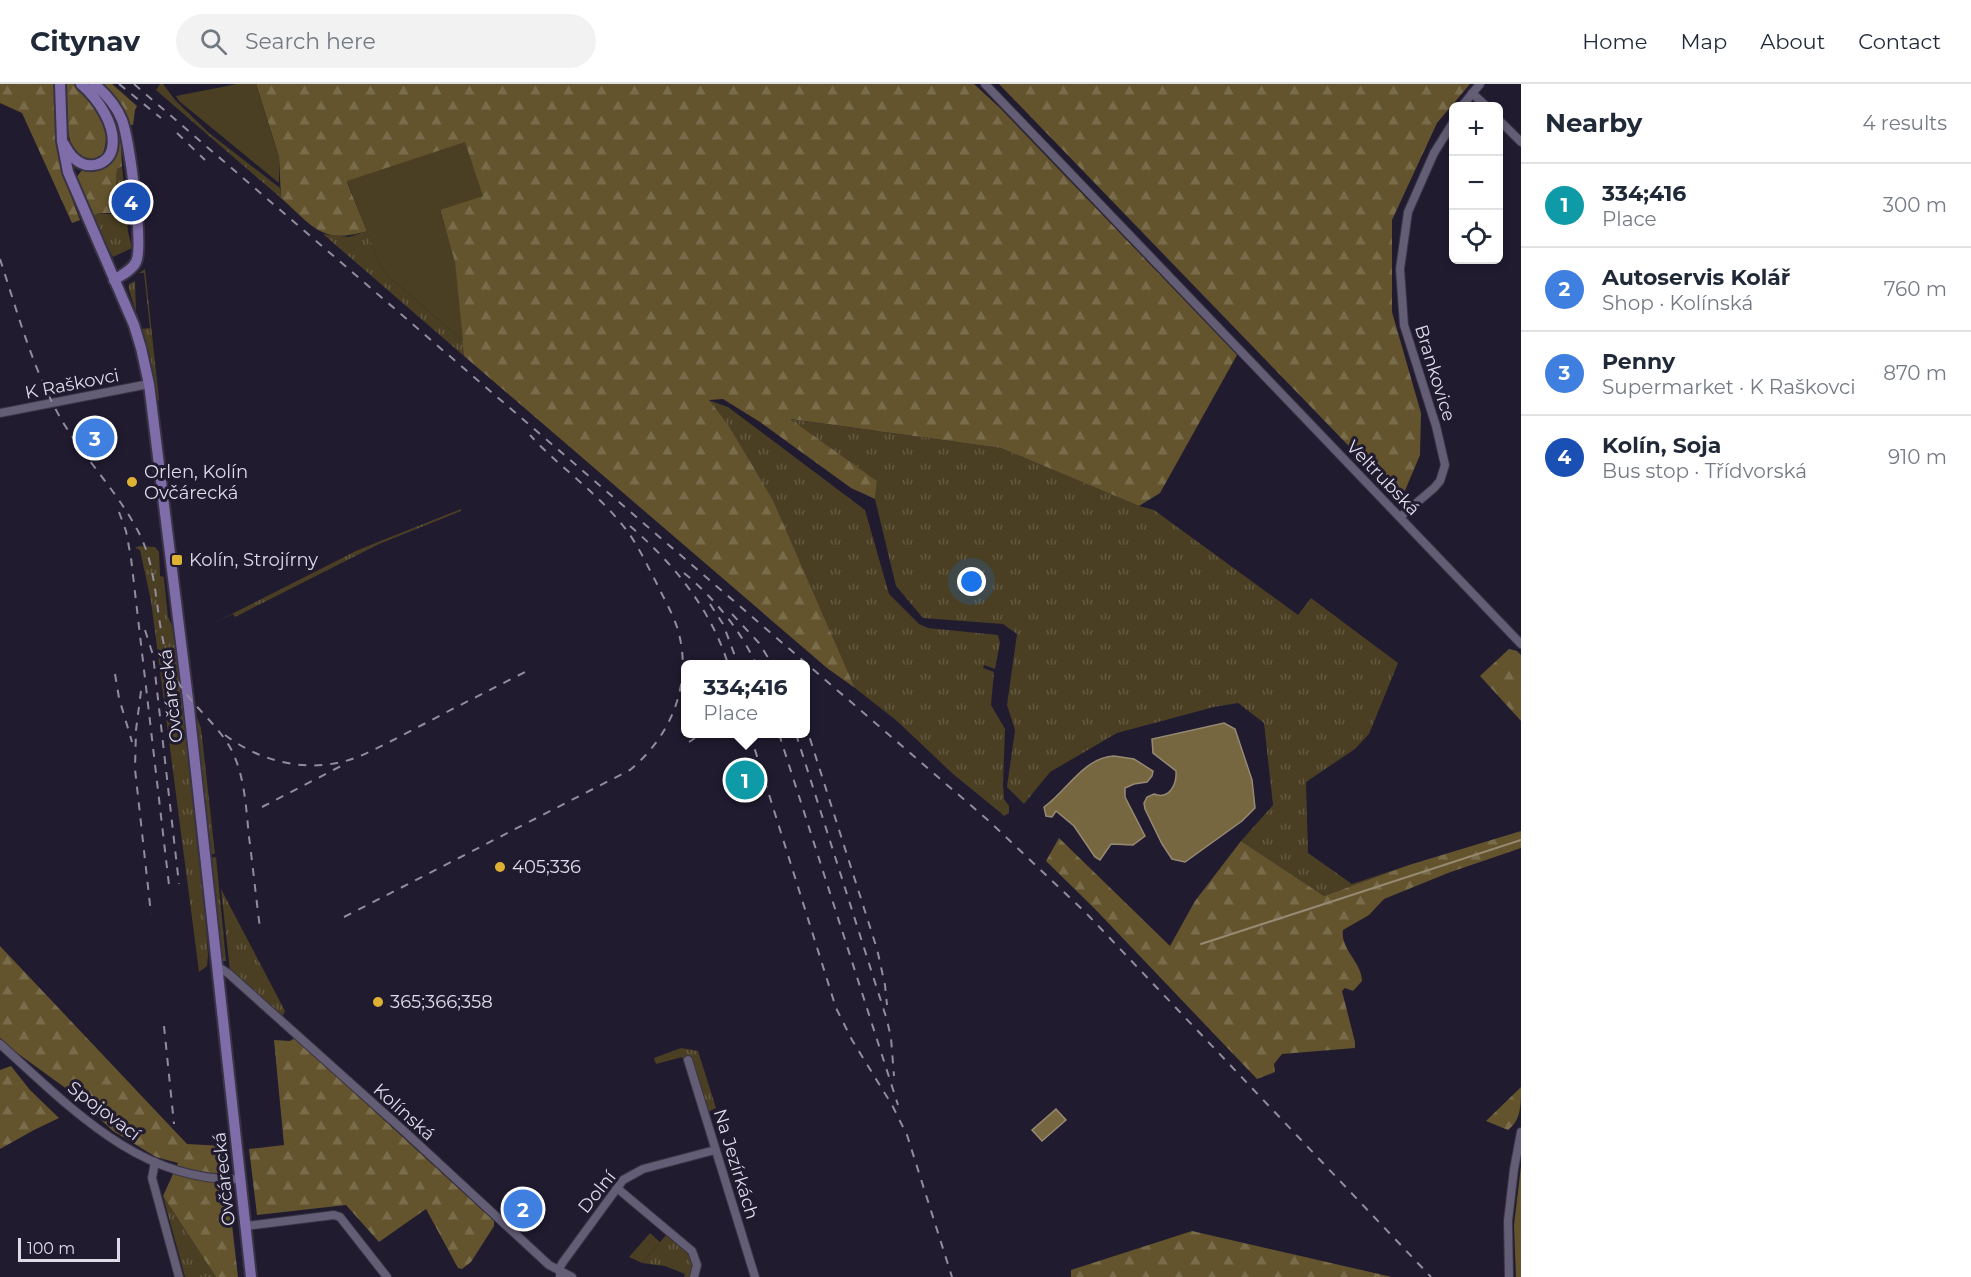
<!DOCTYPE html>
<meta charset="utf-8">
<style>
:root{--surface:#fff;--page:#f2f2f3;--text:#1f2937;--muted:#747a83;--line:#e0e1e3;--accent:#111827}
body{margin:0;font-family:Montserrat,sans-serif;background:var(--page);color:var(--text)}
.controls{position:absolute;right:18px;top:18px;display:grid;overflow:hidden;border-radius:9px;box-shadow:0 3px 9px #0003}
.controls button{width:54px;height:54px;display:grid;place-items:center;padding:0;border:0;border-bottom:2px solid var(--line);background:var(--surface);color:var(--text);font:30px sans-serif}
.scale{position:absolute;left:18px;bottom:15px;width:102px;box-sizing:border-box;padding-left:6px;border:3px solid #dedbe9;border-top:0;font-size:16px;line-height:21px;white-space:nowrap;color:#dedbe9;-webkit-text-stroke:4px #201b2f;paint-order:stroke}
.you{position:absolute;left:972px;top:498px;width:21px;height:21px;margin:-15px;border:4px solid #fff;border-radius:50%;background:#1a73e8;box-shadow:0 0 0 9px #1a73e833}
.badge{display:grid;place-items:center;width:39px;height:39px;border-radius:50%;background:var(--accent);color:#fff;font-size:20px;font-weight:700}
.pin{position:absolute;translate:-50% -50%;border:3px solid #fff;box-shadow:0 2px 6px #0006}
.popup{position:absolute;left:681px;top:576px;width:129px;height:78px;box-sizing:border-box;display:grid;place-content:center;border-radius:9px;background:var(--surface);filter:drop-shadow(0 2px 4px #0005);font-size:20px;white-space:nowrap;color:var(--muted)}
.popup b{font-size:22px;color:var(--text)}
.popup::after{content:'';position:absolute;left:50%;top:100%;margin-left:-12px;border:12px solid transparent;border-top-color:var(--surface)}
.list{margin:0;padding:0;list-style:none}
h2{display:flex;justify-content:space-between;align-items:center;height:78px;margin:0;padding:0 24px;font-size:26px}
h2 small{font-size:20px;font-weight:400;color:var(--muted)}
.list li{display:grid;grid-template-columns:39px 1fr auto;gap:18px;align-items:center;box-sizing:border-box;height:84px;padding:0 24px;border-top:2px solid var(--line)}
.list b{display:block;font-size:22px;white-space:nowrap}
.list p{margin:0;font-size:20px;white-space:nowrap;color:var(--muted)}
.list em{font-size:20px;font-style:normal;color:var(--muted)}
.icon{flex:none;width:33px;height:33px;fill:none;stroke:currentColor;stroke-width:2;stroke-linecap:round;stroke-linejoin:round}
.map{position:relative;flex:none;width:1521px;height:1193px;overflow:hidden}
header{display:flex;align-items:center;gap:36px;box-sizing:border-box;height:84px;padding:0 30px;background:var(--surface);border-bottom:2px solid var(--line)}
header strong{font-size:28px}
nav{display:flex;gap:33px;margin-inline-start:auto;font-size:21px}
.search{width:420px;height:54px;background:var(--page);display:flex;align-items:center;gap:15px;box-sizing:border-box;padding:0 21px;border-radius:33px;color:var(--muted);font-size:22px}
main{display:flex}
aside{flex:1;background:var(--surface)}
.map>svg:first-child{display:block}
</style>
<header>
<strong>Citynav</strong>
<div class="search"><svg class="icon" aria-label="search" viewBox="0 0 24 24"><circle cx="10" cy="10" r="6"/><path d="M15 15l6 6"/></svg>Search here</div>
<nav><a>Home</a><a>Map</a><a>About</a><a>Contact</a></nav>
</header>
<main>
<div class="map">
<svg width="1521" height="1193" viewBox="0 0 1521 1193">
<defs>
<pattern id="grass-tufts" width="24" height="20" patternUnits="userSpaceOnUse" patternTransform="scale(1.5)"><rect width="24" height="20" fill="#4a3f23"/><path d="M3 7l-1-3M5 7V3M7 7l1-3M15 17l-1-3M17 17v-4M19 17l1-3" fill="none" stroke="#645a43"/></pattern>
<pattern id="forest-firs" width="22" height="20" patternUnits="userSpaceOnUse" patternTransform="scale(1.5)"><rect width="22" height="20" fill="#63542d"/><path d="M5 1l3.5 6h-7zM16 11l3.5 6h-7z" fill="#796c4b"/></pattern>
</defs>
<rect width="100%" height="100%" fill="#201b2f"/>
<g fill="url(#grass-tufts)">
<path d="M160,0h3l12,16 34,33 71,55 1,10 -125,-108z"/>
<path d="M122,82l6,66 4,16 -19,9 -22,-40 8,-4 8,1 15,-1 -6,-31 1,-13z"/>
<path d="M367,147l13,34 9,12 74,64 1,15 -141,-122 26,3z"/>
<path d="M145,185l14,131 -1,1 -9,-49 -20,-62v-6l6,-3 1,30 6,18 8,-1 -6,-55h-5z"/>
<path d="M708,316l20,7 137,103 24,84 30,30 9,4 70,7 2,8 -5,26 -11,-4 -1,3 11,4 -3,33 14,24 -2,56 1,14 5,7v7l-5,3 -3,-3 -48,-39 -56,-53 -42,-33 -82,-188 -44,-74z"/>
<path d="M789,335l212,29 138,58 15,4 144,105 13,-17 87,65 -29,71 -14,15 -49,33 2,71 44,31 57,-19 -85,31 -83,-55 32,-36 -9,-82 -26,-20 -24,4 -97,26 -67,39 -26,32 -17,-17 8,-57 -8,-25 10,-71 -14,-10 -80,-6 -27,-32 -21,-87 2,-18z"/>
<path d="M461,425v2l-82,33 -144,73 -2,-3 -19,9 -26,4 26,-4 144,-73z"/>
<path d="M139,462l16,1 4,5 1,24 4,1v2l4,38 5,11 6,37 22,187 7,103 -1,11 -8,6 -48,-371 -11,-51 -5,-2z"/>
<path d="M192,621l9,23 14,126h-5z"/>
<path d="M216,773l10,104h-5l-11,-103z"/>
<path d="M221,805l64,122 -3,6 -52,-46z"/>
<path d="M681,964l17,3 18,57 -8,4 -14,-45 -8,1 -4,-11 -26,7 -2,-6z"/>
<path d="M163,1112l53,81h-31z"/>
<path d="M667,1150l20,14 8,14 -3,15h-8l1,-3 -20,-8 -23,-3z"/>
</g>
<g fill="url(#forest-firs)">
<path d="M0,0h74c21,15 41,45 28,71l-13,6c-25,-8 -21,-40 -22,-61l-12,-1c1,46 8,78 25,121l-8,3 -50,-110 -22,-10z"/>
<path d="M99,0h13l25,22 -2,4 -2,15h-4l-9,-18z"/>
<path d="M256,0h718l26,24 237,247 -77,138 -21,13 -138,-58 -211,-29 87,62 -2,18 -24,-11 -91,-66 -37,-23 -14,1 20,26 44,74 82,188 -28,-20 -363,-312 -10,-95 -14,-52 -93,-27 20,49c-46,14 -54,-5 -86,-33l-2,-41z"/>
<path d="M999,0h471l-33,39 -45,97v92l29,101 -1,42 -19,45z"/>
<path d="M122,52l2,9 -3,2 1,19 -5,3 -1,13 6,31h-23l-8,4 -15,-39 6,-8 19,-3 15,-27z"/>
<path d="M1509,565l8,2 4,4v66l-41,-45z"/>
<path d="M1521,747v17l-73,25 -64,26 -15,16 -26,15c-3,19 19,33 19,51l-9,10 -8,-3 -3,3 13,51v6l-73,6 -8,10 1,8 -18,7 -163,-171 -48,-47 13,-23 111,108 25,-45 46,-60 83,55 85,-31z"/>
<path d="M0,862l187,198 36,2 15,131h-22l-53,-81 15,-33 -22,-6 -43,-26 -42,-39 -58,-42 -13,-12z"/>
<path d="M295,954l199,183v5l-23,36 -9,7 -4,-1 -32,-59 -47,33 -33,-37 -89,10 -8,-66 35,-4 -10,-105 16,1z"/>
<path d="M11,982l19,24 29,28 -25,12 -34,19v-79z"/>
<path d="M1521,1003c0,18 0,33 -13,43l-22,-9z"/>
<path d="M1521,1082v111h-5l-2,-52z"/>
<path d="M1192,1147l200,46h-321v-7z"/>
</g>
<g fill="#4a3f23">
<path d="M237,0h19l23,73v26l-100,-82 -3,-5z"/>
<path d="M465,58l18,54 -43,14 15,52 8,79 -74,-64 -9,-12 -33,-84z"/>
<path d="M650,1149l10,9 -18,21 -13,-6z"/>
</g>
<g fill="#776741" stroke="#968a73" stroke-width="1.5">
<path d="M1224,639l11,6 17,51 3,28 -13,13 -57,41 -13,-3 -10,-15 -17,-35 -1,-6 3,-6 7,-3c15,6 23,-9 22,-23l-23,-18 -1,-14z"/>
<path d="M1114,672l20,3 19,12 -1,5 -5,6 -13,2 -9,4v9l20,39 -12,9 -22,-1 -11,16 -5,-3 -21,-31 -18,-15 -4,6 -6,-1 -2,-9c22,-15 40,-50 70,-51z"/>
<path d="M1056,1025l10,11 -24,21 -10,-11z"/>
</g>
<g fill="none" stroke-linecap="round" stroke-linejoin="round">
<path stroke="#968a73" stroke-width="2" d="M1201,860l320,-104"/>
<defs>
<g id="minor">
<path d="M985,0l536,560"/>
<path d="M1472,9l14,13"/>
<path d="M1462,22l18,-22"/>
<path d="M1498,35l23,23"/>
<path d="M0,329l149,-29"/>
<path d="M1400,433l34,-29 6,-7 5,-16 -9,-39 -32,-101 -4,-56 8,-57 26,-59 20,-32"/>
<path d="M217,882l12,8 174,156 146,135 23,12"/>
<path d="M0,960c69,62 140,139 241,135"/>
<path d="M688,976l67,217"/>
<path d="M155,1078l-3,16 27,99"/>
<path d="M617,1104l75,63 5,14 -3,12"/>
<path d="M246,1142l88,-11 6,2 47,60"/>
<path d="M560,1192v-9l3,-5 60,-82 20,-11 72,-19"/>
<path d="M1509,1193l-1,-56 6,-52 7,-37"/>
</g>
<g id="major">
<path d="M60,0l2,57 6,31 66,153 7,23 8,36 39,315 63,578"/>
<path d="M94,0c12,10 22,21 28,36 7,19 22,126 14,142 -4,8 -14,13 -22,18"/>
<path d="M64,60c3,5 6,11 11,15 12,11 33,7 37,-10 5,-24 -15,-51 -31,-65"/>
</g>
</defs>
<use href="#minor" stroke="#393444" stroke-width="10"/>
<use href="#major" stroke="#393444" stroke-width="14"/>
<use href="#minor" stroke="#635d75" stroke-width="8"/>
<use href="#major" stroke="#7e6da9" stroke-width="10"/>
<g stroke="#918d9e" stroke-width="2" stroke-dasharray="8 8" stroke-linecap="butt">
<path d="M119,0l42,34"/>
<path d="M134,0l855,737 98,93 344,363"/>
<path d="M177,49l28,27"/>
<path d="M0,175c18,55 34,115 64,165 23,37 55,70 75,109 21,41 15,89 31,132 13,36 43,52 61,84 14,27 15,59 18,88 4,30 7,61 11,91"/>
<path d="M119,428l7,19 5,27 38,327"/>
<path d="M630,442c43,37 81,83 98,138"/>
<path d="M684,489c29,24 56,56 72,91"/>
<path d="M710,520l13,20 15,40"/>
<path d="M732,530l27,29 13,21"/>
<path d="M145,546l8,25 26,229"/>
<path d="M115,590l4,24 13,44"/>
<path d="M141,607l-5,39 -1,39 16,145"/>
<path d="M805,639l72,226 8,36 2,20"/>
<path d="M750,650l86,274 16,32 40,65 15,30 45,142"/>
<path d="M779,650l119,371"/>
<path d="M796,650l91,286 4,18 3,38"/>
<path d="M225,651c37,28 85,39 130,23 23,-9 45,-22 67,-33 34,-18 68,-35 103,-53"/>
<path d="M689,658l6,-4"/>
<path d="M262,723l81,-42"/>
<path d="M344,833l286,-147c42,-35 64,-89 47,-143 -5,-15 -14,-30 -21,-45 -10,-19 -19,-39 -32,-55 -27,-35 -65,-60 -94,-92"/>
<path d="M164,942l10,98"/>
</g>
</g>
<g fill="#deb133" stroke="#201b2f" stroke-width="2">
<circle cx="132" cy="398" r="6"/>
<rect x="171" y="470" width="12" height="12" rx="3"/>
<circle cx="500" cy="783" r="6"/>
<circle cx="378" cy="918" r="6"/>
</g>
<g text-anchor="middle" stroke-width="6" stroke-linejoin="round" paint-order="stroke">
<g font-size="18" fill="#dedbe9" stroke="#201b2f">
<text transform="translate(1435 289) rotate(73)" y="6">Brankovice</text>
<text transform="translate(72 300) rotate(-11)" y="6">K Raškovci</text>
<text transform="translate(1383 394) rotate(46)" y="6">Veltrubská</text>
<text transform="translate(171 612) rotate(-97)" y="6">Ovčárecká</text>
<text transform="translate(104 1027) rotate(37)" y="6">Spojovací</text>
<text transform="translate(404 1028) rotate(42)" y="6">Kolínská</text>
<text transform="translate(736 1080) rotate(73)" y="6">Na Jezírkách</text>
<text transform="translate(224 1095) rotate(-96)" y="6">Ovčárecká</text>
<text transform="translate(597 1108) rotate(-51)" y="6">Dolní</text>
</g>
<g font-size="18" fill="#dedbe9" stroke="#201b2f" text-anchor="start">
<text x="144" y="394">Orlen, Kolín<tspan x="144" dy="21">Ovčárecká</tspan></text>
<text x="189" y="482">Kolín, Strojírny</text>
<text x="512" y="789">405;336</text>
<text x="390" y="924">365;366;358</text>
</g>
</g>
</svg>
<div class="controls">
<button>+</button>
<button>−</button>
<button><svg class="icon" aria-label="locate" viewBox="0 0 24 24"><circle cx="12" cy="12" r="6"/><path d="M12 2v4M12 18v4M2 12h4M18 12h4"/></svg></button>
</div>
<div class="scale">100 m</div>
<div class="you"></div>
<div class="pin badge" style="left:745px;top:696px;background:#0f9aa8">1</div>
<div class="popup"><b>334;416</b>Place</div>
<div class="pin badge" style="left:523px;top:1125px;background:#3f7fe0">2</div>
<div class="pin badge" style="left:95px;top:354px;background:#3f7fe0">3</div>
<div class="pin badge" style="left:131px;top:118px;background:#1a4fb4">4</div>
</div>
<aside>
<h2>Nearby<small>4 results</small></h2>
<ul class="list">
<li><span class="badge" style="background:#0f9aa8">1</span><div><b>334;416</b><p>Place</p></div><em>300 m</em></li>
<li><span class="badge" style="background:#3f7fe0">2</span><div><b>Autoservis Kolář</b><p>Shop · Kolínská</p></div><em>760 m</em></li>
<li><span class="badge" style="background:#3f7fe0">3</span><div><b>Penny</b><p>Supermarket · K Raškovci</p></div><em>870 m</em></li>
<li><span class="badge" style="background:#1a4fb4">4</span><div><b>Kolín, Soja</b><p>Bus stop · Třídvorská</p></div><em>910 m</em></li>
</ul>
</aside>
</main>
